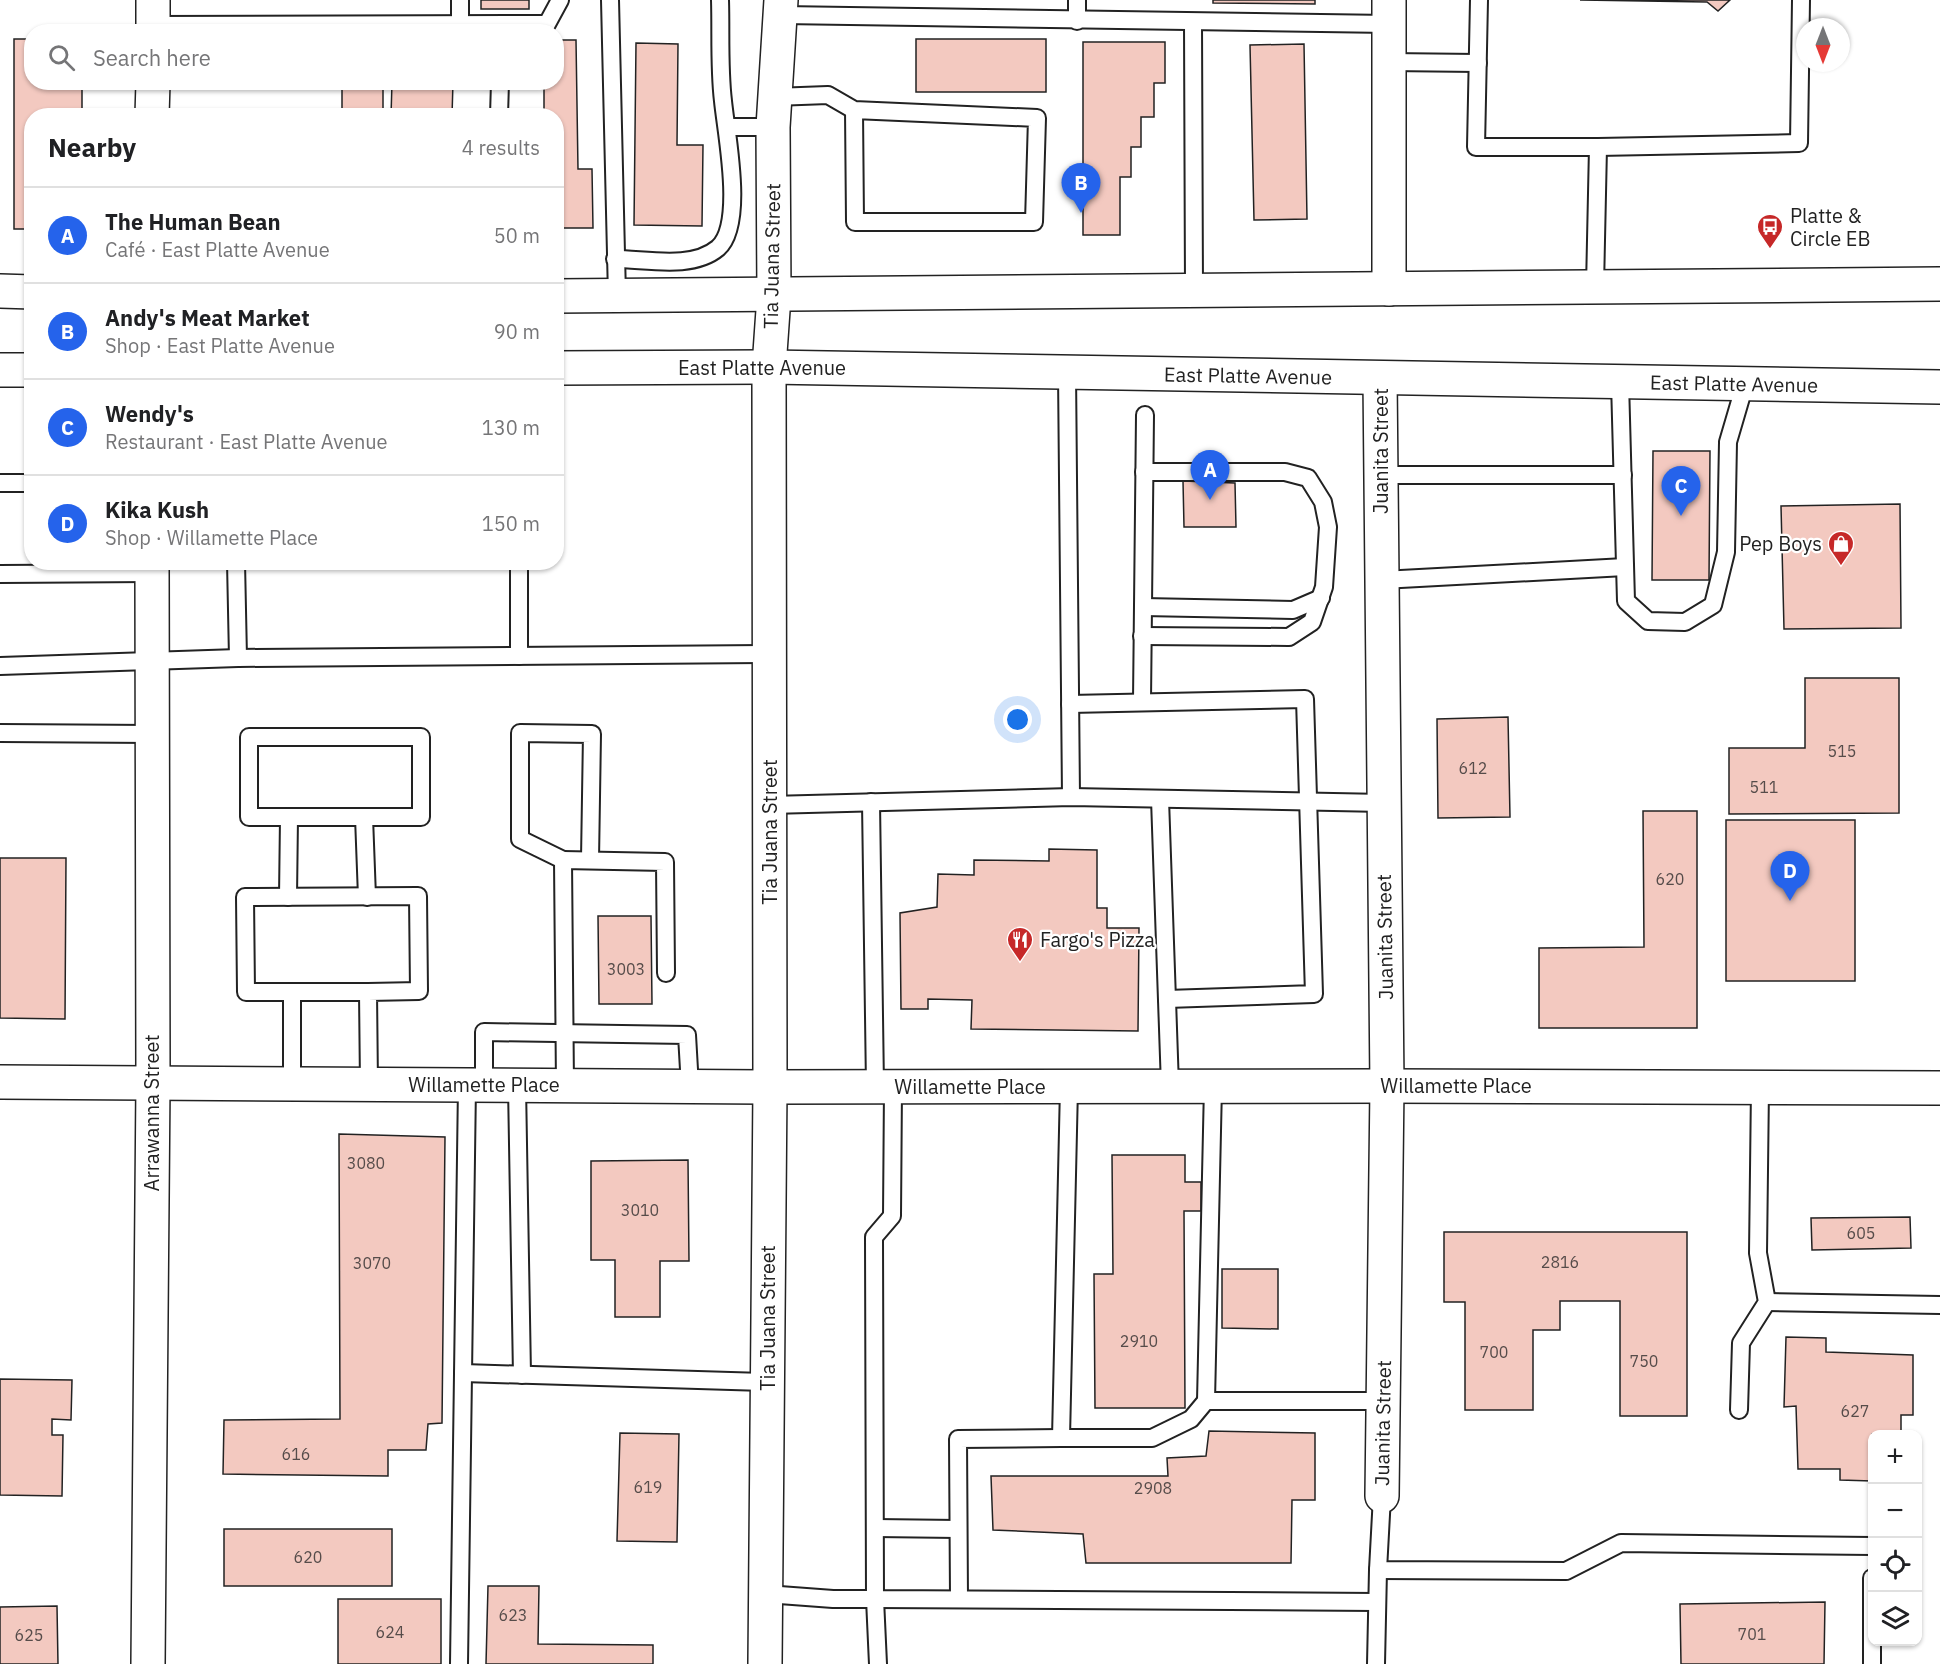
<!DOCTYPE html>
<meta charset="utf-8">
<style>
:root{--surface:#fff;--page:#f6f6f6;--text:#202124;--muted:#757577;--line:#e0e0e0;--accent:#2563eb}
body{margin:0;font-family:"IBM Plex Sans",sans-serif;background:var(--page);color:var(--text)}
.controls{position:absolute;right:18px;bottom:18px;display:grid;overflow:hidden;border-radius:12px;box-shadow:0 2px 4px #0004}
.controls button{width:54px;height:54px;display:grid;place-items:center;padding:0;border:0;border-bottom:2px solid var(--line);background:var(--surface);color:var(--text);font:30px sans-serif}
.compass{position:absolute;left:1796px;top:18px;width:54px;height:54px;border-radius:50%;background:var(--surface);box-shadow:0 2px 4px #0004;rotate:180deg}
.you{position:absolute;left:1018px;top:720px;width:21px;height:21px;margin:-15px;border:4px solid #fff;border-radius:50%;background:#1a73e8;box-shadow:0 0 0 9px #1a73e833}
.badge{display:grid;place-items:center;width:39px;height:39px;border-radius:50%;background:var(--accent);color:#fff;font-size:20px;font-weight:700}
.pin{position:absolute;translate:-50% -50px;filter:drop-shadow(0 2px 3px #0008)}
.pin::after{content:'';position:absolute;top:32px;width:21px;height:18px;background:inherit;clip-path:polygon(0 0,100% 0,50% 100%)}
.list{margin:0;padding:0;list-style:none}
h2{display:flex;justify-content:space-between;align-items:center;height:78px;margin:0;padding:0 24px;font-size:26px}
h2 small{font-size:20px;font-weight:400;color:var(--muted)}
.list li{display:grid;grid-template-columns:39px 1fr auto;gap:18px;align-items:center;box-sizing:border-box;height:96px;padding:0 24px;border-top:2px solid var(--line)}
.list b{display:block;font-size:22px;white-space:nowrap}
.list p{margin:0;font-size:20px;white-space:nowrap;color:var(--muted)}
.list em{font-size:20px;font-style:normal;color:var(--muted)}
.icon{flex:none;width:33px;height:33px;fill:none;stroke:currentColor;stroke-width:2;stroke-linecap:round;stroke-linejoin:round}
.map{position:relative;flex:none;width:1940px;height:1664px;overflow:hidden}
.search{position:absolute;background:var(--surface);box-shadow:0 2px 4px #0004;left:24px;top:24px;width:540px;height:66px;display:flex;align-items:center;gap:15px;box-sizing:border-box;padding:0 21px;border-radius:24px;color:var(--muted);font-size:22px}
.panel{position:absolute;background:var(--surface);box-shadow:0 2px 4px #0004;left:24px;top:108px;width:540px;height:462px;border-radius:24px}
.map>svg:first-child{display:block}
</style>
<div class="map">
<svg width="1940" height="1664" viewBox="0 0 1940 1664">
<rect width="100%" height="100%" fill="#fff"/>
<g fill="#f3c9c0" stroke="#222" stroke-width="1.5">
<rect x="481" y="0" width="48" height="9"/>
<path d="M1213,0h102v4l-102,-1z"/>
<path d="M1580,0h150l-12,11 -11,-9z"/>
<path d="M14,39h18v43h50v34h-50v113h-18z"/>
<rect x="916" y="39" width="130" height="53"/>
<path d="M556,40h20l2,129h14l1,59h-37v-112h-12v-34h12z"/>
<path d="M1083,42h82v41h-11v34h-13v30h-10v30h-11v58h-37z"/>
<path d="M636,43l42,1 -1,101h26l-1,81 -68,-1z"/>
<path d="M1304,44l3,175 -53,1 -4,-175z"/>
<rect x="342" y="82" width="41" height="34"/>
<path d="M392,82h61l-1,34h-61z"/>
<path d="M1653,451h57l-1,129h-57z"/>
<path d="M1183,481l52,2 1,44h-52z"/>
<path d="M1900,504l1,124 -117,1 -3,-123z"/>
<path d="M1805,678h94v135l-170,1v-66h76z"/>
<path d="M1508,717l2,100 -72,1 -1,-99z"/>
<path d="M1643,811h54v217h-158v-80l105,-1z"/>
<rect x="1726" y="820" width="129" height="161"/>
<path d="M1049,849l48,1v58h10v20h32l-1,103 -167,-2 1,-29 -44,-1v10h-27l-1,-96 37,-6 1,-33 36,1v-15l75,1z"/>
<path d="M0,858h66l-1,161 -65,-1z"/>
<path d="M598,916h53l1,88h-53z"/>
<path d="M339,1134l106,3 -3,286 -14,1 -2,26h-38v26l-165,-2 1,-54 116,-1z"/>
<path d="M1112,1155h73v27h16v29h-17l1,197h-90l-1,-134h19z"/>
<path d="M688,1160l1,101h-29v56h-45v-57h-24v-99z"/>
<path d="M1910,1217l1,31 -99,2 -1,-32z"/>
<path d="M1444,1232h243v184h-67v-115h-60v29h-27v80h-68v-108h-21z"/>
<path d="M1222,1269h56v60l-56,-1z"/>
<path d="M1786,1337l40,1v14l87,3v60h-12v19h-29v47l-32,-1v-11h-42l-2,-63 -12,1z"/>
<path d="M0,1379l72,1 -1,40 -19,-1v16h11l-1,61 -62,-1z"/>
<path d="M1209,1431l106,2v67h-23l-1,63h-205l-3,-29 -90,-4 -2,-54h177l-1,-18 39,-2z"/>
<path d="M620,1433l59,1 -2,108 -60,-1z"/>
<rect x="224" y="1529" width="168" height="57"/>
<path d="M488,1586h51l-1,58 115,1v19h-167z"/>
<rect x="338" y="1599" width="103" height="65"/>
<path d="M1825,1602l-1,62h-143l-1,-60z"/>
<path d="M57,1606l1,58h-58v-57z"/>
</g>
<g fill="none" stroke-linecap="round" stroke-linejoin="round">
<defs>
<g id="lane">
<path d="M610,0l7,296"/>
<path d="M1077,0v21"/>
<path d="M1479,0l-3,147h122l-3,140"/>
<path d="M782,15l607,9"/>
<path d="M1193,22l1,269"/>
<path d="M460,24v-24"/>
<path d="M153,25l394,-1 13,-24"/>
<path d="M1388,62l90,1"/>
<path d="M774,97l54,-2 26,15 1,112h179l3,-104 -183,-8"/>
<path d="M499,116l1,-34"/>
<path d="M727,127h46"/>
<path d="M1598,147l201,-4 2,-143"/>
<path d="M615,259c31,0 77,11 103,-11 27,-24 8,-115 5,-147 -4,-33 -2,-68 -3,-101"/>
<path d="M1067,372l4,425"/>
<path d="M1620,382l6,219 22,20 37,1 28,-17 13,-53 2,-110 17,-58"/>
<path d="M1381,475h242"/>
<path d="M0,483h32"/>
<path d="M236,562l2,96"/>
<path d="M519,562v94"/>
<path d="M0,574l152,-1"/>
<path d="M1382,580l243,-13"/>
<path d="M1143,607l150,3 28,-12"/>
<path d="M1142,636l147,1 23,-15 12,-35 4,-60 -5,-25 -15,-24 -23,-6h-141"/>
<path d="M0,666l238,-8 532,-4"/>
<path d="M1142,701l3,-286"/>
<path d="M1070,704l235,-5 9,295 -147,5"/>
<path d="M0,733l153,1"/>
<path d="M1160,799l10,287"/>
<path d="M871,802l4,285"/>
<path d="M770,805l301,-8 313,6"/>
<path d="M364,817h-115v-80h172v80h-57l3,80"/>
<path d="M563,860l-43,-21v-106l72,1 -2,126"/>
<path d="M288,897l1,-80"/>
<path d="M368,992h-122l-1,-95 173,-1 1,95 -51,1 1,93"/>
<path d="M292,1084v-92"/>
<path d="M484,1085v-53l203,3 3,52"/>
<path d="M517,1086l5,289"/>
<path d="M565,1086l-2,-226 102,2 1,111"/>
<path d="M1213,1086l-7,315h177"/>
<path d="M893,1087l-1,129 -18,21 1,362 502,3"/>
<path d="M1069,1087l-8,351h91l39,-19 15,-18"/>
<path d="M1767,1302l173,3"/>
<path d="M463,1373l304,9"/>
<path d="M1739,1410l2,-67 26,-41 -9,-49 2,-166"/>
<path d="M1382,1496l-4,74 188,1 55,-28 251,3"/>
<path d="M875,1528l83,1"/>
<path d="M766,1594l67,5h42l3,65"/>
<path d="M959,1598l-1,-159 103,-1"/>
<path d="M459,1664l8,-579"/>
<path d="M1376,1664l2,-94"/>
<path d="M1872,1664v-86"/>
</g>
<g id="street">
<path d="M1389,0v289"/>
<path d="M153,32v-32"/>
<path d="M152,116l1,-34"/>
<path d="M1380,378l7,708 -5,410"/>
<path d="M0,1082l770,5 617,-1 553,2"/>
<path d="M148,1664l5,-581 -1,-521"/>
<path d="M765,1664l5,-577 -1,-720 5,-71 -1,-169 8,-127"/>
</g>
<g id="primary">
<path d="M0,291l32,1"/>
<path d="M556,296l1384,-12"/>
<path d="M556,368l213,-1 1171,20"/>
<path d="M0,370h32"/>
</g>
</defs>
<use href="#lane" stroke="#222" stroke-width="20"/>
<use href="#street" stroke="#222" stroke-width="36"/>
<use href="#primary" stroke="#222" stroke-width="36"/>
<use href="#lane" stroke="#fff" stroke-width="16"/>
<use href="#street" stroke="#fff" stroke-width="33"/>
<use href="#primary" stroke="#fff" stroke-width="33"/>
</g>
<defs>
<symbol id="bus-pin" viewBox="-11 -11 22 30"><path d="M0 17L-7.5 6A9.5 9.5 0 1 1 7.5 6Z" fill="#c62828" stroke="#fff"/><path d="M-5-6H5V4H4V6H2V4H-2V6H-4V4H-5ZM-3.5-4V0h7V-4ZM-3.5 1.2v1.5H-2V1.2ZM2 1.2v1.5H3.5V1.2Z" fill="#fff"/></symbol>
<symbol id="shop-pin" viewBox="-11 -11 22 30"><path d="M0 17L-7.5 6A9.5 9.5 0 1 1 7.5 6Z" fill="#c62828" stroke="#fff"/><path d="M-5-2.5h2.3a2.7 3.5 0 0 1 5.4 0H5L5.5 6h-11ZM-1.5-2.5h3a1.5 2.3 0 0 0-3 0Z" fill="#fff"/></symbol>
<symbol id="restaurant-pin" viewBox="-11 -11 22 30"><path d="M0 17L-7.5 6A9.5 9.5 0 1 1 7.5 6Z" fill="#c62828" stroke="#fff"/><path d="M-5-6h1v4h1v-4h1v4h1v-4h1v5L-1.5 .5V6h-2V.5L-5-1ZM5-6V6H3V1.5H1.5Q1.5-4 5-6Z" fill="#fff"/></symbol>
</defs>
<g fill-rule="evenodd">
<use href="#bus-pin" x="1755" y="212" width="30" height="40"/>
<use href="#shop-pin" x="1826" y="529" width="30" height="40"/>
<use href="#restaurant-pin" x="1005" y="925" width="30" height="40"/>
</g>
<g text-anchor="middle" stroke-width="4.5" stroke-linejoin="round" paint-order="stroke">
<g font-size="16" fill="#564c4a">
<text x="1842" y="757">515</text>
<text x="1473" y="774">612</text>
<text x="1764" y="793">511</text>
<text x="1670" y="885">620</text>
<text x="626" y="975">3003</text>
<text x="366" y="1169">3080</text>
<text x="640" y="1216">3010</text>
<text x="1861" y="1239">605</text>
<text x="1560" y="1268">2816</text>
<text x="372" y="1269">3070</text>
<text x="1139" y="1347">2910</text>
<text x="1494" y="1358">700</text>
<text x="1644" y="1367">750</text>
<text x="1855" y="1417">627</text>
<text x="296" y="1460">616</text>
<text x="648" y="1493">619</text>
<text x="1153" y="1494">2908</text>
<text x="308" y="1563">620</text>
<text x="513" y="1621">623</text>
<text x="390" y="1638">624</text>
<text x="1752" y="1640">701</text>
<text x="29" y="1641">625</text>
</g>
<g font-size="20" fill="#222" stroke="#fff" text-anchor="start">
<text x="1790" y="223">Platte &amp;<tspan x="1790" dy="23">Circle EB</tspan></text>
<text x="1822" y="551" text-anchor="end">Pep Boys</text>
<text x="1040" y="947">Fargo's Pizza</text>
</g>
<g font-size="20" fill="#222" stroke="#fff">
<text transform="translate(772 256) rotate(-89)" y="7">Tia Juana Street</text>
<text x="762" y="375">East Platte Avenue</text>
<text transform="translate(1248 376) rotate(1)" y="7">East Platte Avenue</text>
<text transform="translate(1734 384) rotate(1)" y="7">East Platte Avenue</text>
<text transform="translate(1381 451) rotate(-90)" y="7">Juanita Street</text>
<text transform="translate(770 832) rotate(-90)" y="7">Tia Juana Street</text>
<text transform="translate(1385 937) rotate(-91)" y="7">Juanita Street</text>
<text x="484" y="1092">Willamette Place</text>
<text x="1456" y="1093">Willamette Place</text>
<text x="970" y="1094">Willamette Place</text>
<text transform="translate(152 1113) rotate(-90)" y="7">Arrawanna Street</text>
<text transform="translate(768 1318) rotate(-90)" y="7">Tia Juana Street</text>
<text transform="translate(1383 1423) rotate(-89)" y="7">Juanita Street</text>
</g>
</g>
</svg>
<div class="controls">
<button>+</button>
<button>−</button>
<button><svg class="icon" aria-label="locate" viewBox="0 0 24 24"><circle cx="12" cy="12" r="6"/><path d="M12 2v4M12 18v4M2 12h4M18 12h4"/></svg></button>
<button><svg class="icon" aria-label="layers" viewBox="0 0 24 24"><path d="M12 4l9 5-9 5-9-5zM3 14l9 5 9-5"/></svg></button>
</div>
<svg class="compass" viewBox="-18 -18 36 36"><path d="M0-13l5 13h-10z" fill="#e53935"/><path d="M0 13l5-13h-10z" fill="#757577"/></svg>
<div class="you"></div>
<div class="pin badge" style="left:1210px;top:500px">A</div>
<div class="pin badge" style="left:1081px;top:213px">B</div>
<div class="pin badge" style="left:1681px;top:516px">C</div>
<div class="pin badge" style="left:1790px;top:901px">D</div>
<div class="search"><svg class="icon" aria-label="search" viewBox="0 0 24 24"><circle cx="10" cy="10" r="6"/><path d="M15 15l6 6"/></svg>Search here</div>
<section class="panel">
<h2>Nearby<small>4 results</small></h2>
<ul class="list">
<li><span class="badge">A</span><div><b>The Human Bean</b><p>Café · East Platte Avenue</p></div><em>50 m</em></li>
<li><span class="badge">B</span><div><b>Andy's Meat Market</b><p>Shop · East Platte Avenue</p></div><em>90 m</em></li>
<li><span class="badge">C</span><div><b>Wendy's</b><p>Restaurant · East Platte Avenue</p></div><em>130 m</em></li>
<li><span class="badge">D</span><div><b>Kika Kush</b><p>Shop · Willamette Place</p></div><em>150 m</em></li>
</ul>
</section>
</div>
